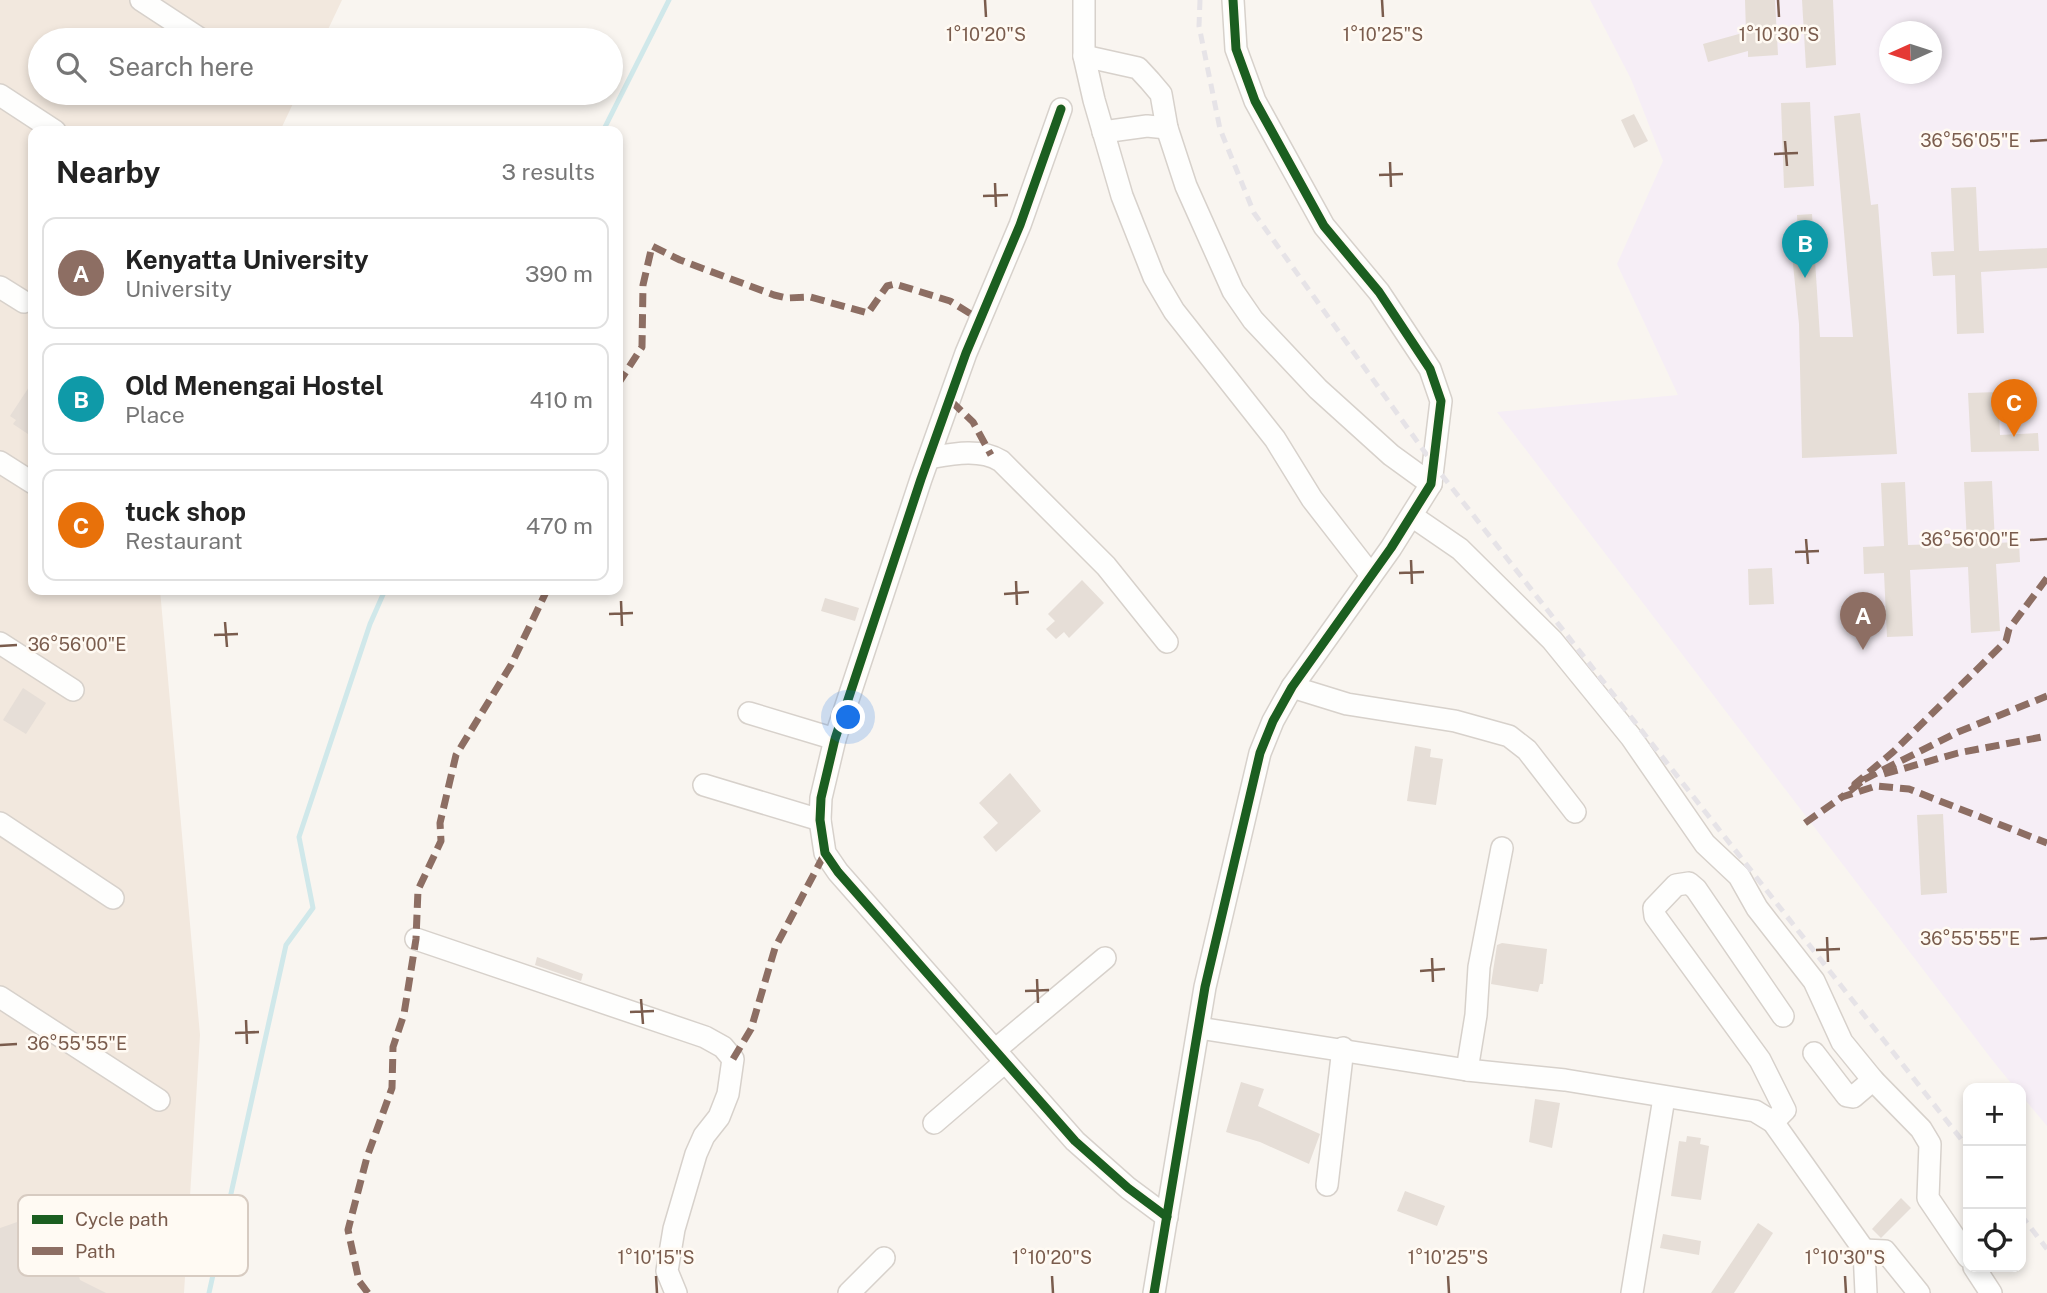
<!DOCTYPE html>
<meta charset="utf-8">
<style>
:root{--surface:#fff;--page:#f2f2f2;--text:#222;--muted:#767676;--line:#e0e0e0;--accent:#111827}
body{margin:0;font-family:"Public Sans",sans-serif;background:var(--page);color:var(--text)}
.controls{position:absolute;right:21px;bottom:21px;display:grid;overflow:hidden;border-radius:14px;box-shadow:0 4px 10px #0003}
.controls button{width:63px;height:63px;display:grid;place-items:center;padding:0;border:0;border-bottom:2px solid var(--line);background:var(--surface);color:var(--text);font:35px sans-serif}
.compass{position:absolute;left:1879px;top:21px;width:63px;height:63px;border-radius:50%;background:var(--surface);box-shadow:0 4px 10px #0003;rotate:267deg}
.you{position:absolute;left:849px;top:718px;width:24px;height:24px;margin:-18px;border:5px solid #fff;border-radius:50%;background:#1a73e8;box-shadow:0 0 0 10px #1a73e833}
.badge{display:grid;place-items:center;width:46px;height:46px;border-radius:50%;background:var(--accent);color:#fff;font-size:23px;font-weight:700}
.pin{position:absolute;translate:-50% -58px;filter:drop-shadow(0 2px 4px #0008)}
.pin::after{content:'';position:absolute;top:37px;width:24px;height:21px;background:inherit;clip-path:polygon(0 0,100% 0,50% 100%)}
.list{margin:0;padding:0;list-style:none}
h2{display:flex;justify-content:space-between;align-items:center;height:91px;margin:0;padding:0 28px;font-size:30px}
h2 small{font-size:23px;font-weight:400;color:var(--muted)}
.list li{display:grid;grid-template-columns:46px 1fr auto;gap:21px;align-items:center;box-sizing:border-box;height:112px;margin:0 14px 14px;padding:0 14px;border:2px solid var(--line);border-radius:14px}
.list b{display:block;font-size:26px;white-space:nowrap}
.list p{margin:0;font-size:23px;white-space:nowrap;color:var(--muted)}
.list em{font-size:23px;font-style:normal;color:var(--muted)}
.icon{flex:none;width:38px;height:38px;fill:none;stroke:currentColor;stroke-width:2;stroke-linecap:round;stroke-linejoin:round}
.map{position:relative;flex:none;width:2047px;height:1293px;overflow:hidden}
.search{position:absolute;background:var(--surface);box-shadow:0 4px 10px #0003;left:28px;top:28px;width:595px;height:77px;display:flex;align-items:center;gap:18px;box-sizing:border-box;padding:0 24px;border-radius:38px;color:var(--muted);font-size:26px}
.panel{position:absolute;background:var(--surface);box-shadow:0 4px 10px #0003;left:28px;top:126px;width:595px;height:469px;border-radius:14px}
.map>svg:first-child{display:block}
</style>
<div class="map">
<svg width="2047" height="1293" viewBox="0 0 2047 1293">
<rect width="100%" height="100%" fill="#f9f5f0"/>
<path fill="#f2e8de" d="M0,0h342l-19,40h-283v53h258l-18,38h-247v459h127l40,445 -16,258h-184z"/>
<path fill="#f6eef6" fill-rule="evenodd" d="M1590,0h457v1126l-26,-31v-7h-6l-22,-27 -496,-649 181,-17 -61,-131 46,-103 -32,-82zM1890,32h42v42h-42z"/>
<g fill="none" stroke-linecap="round" stroke-linejoin="round">
<g stroke="#d0e8ea" stroke-width="5">
<path d="M603,131l66,-131"/>
<path d="M209,1293l77,-348 27,-37 -14,-71 71,-213 15,-34"/>
</g>
</g>
<g fill="#e6ded7">
<path d="M1745,0h30l3,55 -30,2v-6l-40,11 -5,-18 43,-12z"/>
<path d="M1802,0h31l3,65 -30,3z"/>
<path d="M1810,102l4,84 -30,2 -3,-85z"/>
<path d="M1860,113l11,92 7,-1 19,250 -95,4 -3,-134 -9,-90h8l-1,-19 15,-1 8,123h33l-19,-221z"/>
<path d="M1634,114l14,27 -14,7 -13,-28z"/>
<path d="M1976,187l3,64 68,-3v20l-66,4 3,61 -27,1 -2,-59 -22,1 -2,-24 23,-1 -3,-63z"/>
<path d="M33,381v45l-5,8 -15,-10 3,-4 -6,-4z"/>
<path d="M1998,392l2,43 38,-2 1,18 -68,1 -3,-59z"/>
<path d="M1992,481l3,62 24,-1 1,20 -24,2 4,67 -29,2 -3,-66 -58,3 3,66 -26,1 -3,-64 -20,1 -1,-27 21,-1 -3,-63 24,-1 3,63 59,-2 -3,-61z"/>
<path d="M1772,568l2,36 -25,1 -1,-36z"/>
<path d="M1082,580l22,23 -35,35 -5,-6 -8,7 -10,-10 9,-8 -7,-7z"/>
<path d="M825,598l34,10 -4,13 -34,-10z"/>
<path d="M23,688l23,15 -20,31 -23,-14z"/>
<path d="M1415,746l16,3 -1,8 13,2 -7,46 -29,-4z"/>
<path d="M1010,773l31,38 -45,41 -13,-15 15,-14 -19,-20z"/>
<path d="M1943,814l4,79 -26,2 -4,-80z"/>
<path d="M1502,943l45,6 -4,35h-3l-2,8 -47,-8 6,-39z"/>
<path d="M537,957l46,17 -2,7 -46,-16z"/>
<path d="M1241,1082l23,7 -6,17 62,28 -11,30 -49,-22 -34,-10z"/>
<path d="M1535,1099l25,4 -8,45 -23,-6z"/>
<path d="M1687,1136l14,2 -1,6 9,2 -8,54 -30,-4 8,-55 7,1z"/>
<path d="M1405,1191l40,15 -8,20 -40,-15z"/>
<path d="M1901,1198l10,10 -30,30 -9,-9z"/>
<path d="M40,1208l26,13 -7,16 10,5 11,38 26,13h-106v-65l23,-8 9,4z"/>
<path d="M1758,1223l15,10 -39,60h-23z"/>
<path d="M1663,1234l38,7 -2,14 -39,-7z"/>
</g>
<g fill="none" stroke-linecap="round" stroke-linejoin="round">
<defs>
<g id="minor">
<path d="M141,0l61,40"/>
<path d="M1084,0v56l10,44 28,96 32,81 20,34 101,128 37,60 59,76"/>
<path d="M1084,56l54,12 12,13 11,13 6,34 19,58 47,105 20,29 65,69 73,66 40,29"/>
<path d="M0,95l55,36"/>
<path d="M1061,109l-41,116 -54,128 -45,126 -86,260 -14,59 -1,22 5,33 13,19 237,269 53,47 39,29"/>
<path d="M1103,132l44,-6 20,2"/>
<path d="M0,287l24,15"/>
<path d="M929,458c23,-4 51,-10 72,3l105,105 61,76"/>
<path d="M0,462l33,21"/>
<path d="M1412,516l48,33 92,91 79,97 74,107 34,32 18,32 57,73 28,61 31,38 48,49 9,15 -2,54 40,59"/>
<path d="M0,643l73,47"/>
<path d="M1292,687l55,17 108,17 54,15 18,14 48,62"/>
<path d="M749,713l86,26"/>
<path d="M704,785l116,35"/>
<path d="M0,823l113,75"/>
<path d="M416,939l289,98 18,10 10,12 -5,35 -9,23 -15,19 -8,18 -22,75 -7,42 9,22"/>
<path d="M0,997l159,103"/>
<path d="M1199,1028l268,42 98,10 190,31 18,11 91,128 2,43"/>
<path d="M995,1050l110,-92"/>
<path d="M1814,1053l33,43 6,1 20,-17"/>
<path d="M1467,1070l9,-55 3,-48 23,-119"/>
<path d="M1773,1122l12,-12 -25,-50 -105,-144 -1,-8 22,-23 13,-2 7,6 87,127"/>
<path d="M934,1123l71,-61"/>
<path d="M1327,1185l16,-137"/>
<path d="M1864,1250l21,1 34,42"/>
<path d="M1974,1267l17,26"/>
<path d="M849,1293l35,-35"/>
<path d="M1154,1293l51,-306 55,-234 13,-32 19,-34 99,-139 40,-64 10,-83 -11,-32 -51,-77 -55,-66 -69,-125 -19,-52 -3,-49"/>
<path d="M1632,1293l32,-195"/>
</g>
</defs>
<use href="#minor" stroke="#d7d1cb" stroke-width="24"/>
<use href="#minor" stroke="#fefefd" stroke-width="21"/>
<g stroke="#e6e3e7" stroke-width="5" stroke-dasharray="10 7" stroke-linecap="butt">
<path d="M1200,0l-1,26 21,103 34,84 180,252 534,683"/>
<path d="M2021,1215l26,34"/>
</g>
<g stroke="#8d6e63" stroke-width="7" stroke-dasharray="14 7" stroke-linecap="butt">
<path d="M618,384l24,-37 1,-62 9,-39 28,14 94,35 13,3 23,-1 58,16 19,-27 8,-2 55,17 29,18"/>
<path d="M951,401l22,21 18,33"/>
<path d="M2047,578l-38,51 -3,12 -113,111 -38,32 103,-52 89,-36"/>
<path d="M1884,774l74,-21 89,-17"/>
<path d="M1861,782l-19,15 34,-11 33,3 138,54"/>
<path d="M1805,823l37,-26"/>
<path d="M733,1059l18,-30 24,-81 50,-95"/>
<path d="M368,1293l-9,-12 -11,-51 19,-73 25,-69 1,-41 11,-33 12,-75 2,-49 23,-49 -1,-18 16,-68 55,-90 36,-75"/>
</g>
<defs>
<g id="cycleway">
<path d="M1061,109l-41,116 -54,128 -45,126 -86,260 -14,59 -1,22 5,33 13,19 237,269 53,47 39,29"/>
<path d="M1154,1293l51,-306 55,-234 13,-32 19,-34 99,-139 40,-64 10,-83 -11,-32 -51,-77 -55,-66 -69,-125 -19,-52 -3,-49"/>
</g>
</defs>
<use href="#cycleway" stroke="#fffaf3" stroke-width="13"/>
<use href="#cycleway" stroke="#1b5e20" stroke-width="9"/>
</g>
<path fill="none" stroke="#7a5c4d" stroke-width="2.5" d="M985,0l1,17M1382,0l1,17M1778,0l1,17M1785,141l2,25M2030,141l17,-1M1774,154l24,-1M1390,162l1,25M1379,175l24,-1M995,183l1,24M983,196l25,-1M1806,539l2,25M2030,540l17,-1M1795,552l24,-1M1411,560l1,24M1399,573l25,-1M1016,581l1,24M1004,594l25,-2M621,601l1,25M609,614l24,-1M225,622l2,25M214,635l24,-1M0,646l17,-1M1827,937l1,25M2030,939l17,-1M1816,950l24,-1M1432,958l1,24M1420,971l25,-2M1037,979l1,24M1025,991l24,-1M641,999l2,25M630,1012l24,-1M246,1020l1,24M235,1033l24,-1M0,1045l17,-1M656,1276l1,17M1052,1276l1,17M1448,1276l1,17M1845,1276l1,17"/>
<rect x="18" y="1195" width="230" height="81" rx="10" fill="#fffaf3" stroke="#d7cbc1" stroke-width="2"/>
<rect x="32" y="1215" width="31" height="9" fill="#1b5e20"/>
<rect x="32" y="1247" width="31" height="8" fill="#8d6e63"/>
<g font-size="19" fill="#7a5c4d">
<text x="75" y="1226">Cycle path</text>
<text x="75" y="1258">Path</text>
</g>
<g font-size="18" text-anchor="middle" fill="#7a5c4d" stroke="#fffaf3" stroke-width="5" stroke-linejoin="round" paint-order="stroke">
<text x="986" y="41">1°10'20"S</text>
<text x="1383" y="41">1°10'25"S</text>
<text x="1779" y="41">1°10'30"S</text>
<text x="1970" y="147">36°56'05"E</text>
<text x="1970" y="546">36°56'00"E</text>
<text x="77" y="651">36°56'00"E</text>
<text x="1970" y="945">36°55'55"E</text>
<text x="77" y="1050">36°55'55"E</text>
<text x="656" y="1264">1°10'15"S</text>
<text x="1052" y="1264">1°10'20"S</text>
<text x="1448" y="1264">1°10'25"S</text>
<text x="1845" y="1264">1°10'30"S</text>
</g>
</svg>
<div class="controls">
<button>+</button>
<button>−</button>
<button><svg class="icon" aria-label="locate" viewBox="0 0 24 24"><circle cx="12" cy="12" r="6"/><path d="M12 2v4M12 18v4M2 12h4M18 12h4"/></svg></button>
</div>
<svg class="compass" viewBox="-18 -18 36 36"><path d="M0-13l5 13h-10z" fill="#e53935"/><path d="M0 13l5-13h-10z" fill="#767676"/></svg>
<div class="you"></div>
<div class="pin badge" style="left:1863px;top:650px;background:#8d6e63">A</div>
<div class="pin badge" style="left:1805px;top:278px;background:#0f9aa8">B</div>
<div class="pin badge" style="left:2014px;top:437px;background:#e8710a">C</div>
<div class="search"><svg class="icon" aria-label="search" viewBox="0 0 24 24"><circle cx="10" cy="10" r="6"/><path d="M15 15l6 6"/></svg>Search here</div>
<section class="panel">
<h2>Nearby<small>3 results</small></h2>
<ul class="list">
<li><span class="badge" style="background:#8d6e63">A</span><div><b>Kenyatta University</b><p>University</p></div><em>390 m</em></li>
<li><span class="badge" style="background:#0f9aa8">B</span><div><b>Old Menengai Hostel</b><p>Place</p></div><em>410 m</em></li>
<li><span class="badge" style="background:#e8710a">C</span><div><b>tuck shop</b><p>Restaurant</p></div><em>470 m</em></li>
</ul>
</section>
</div>
